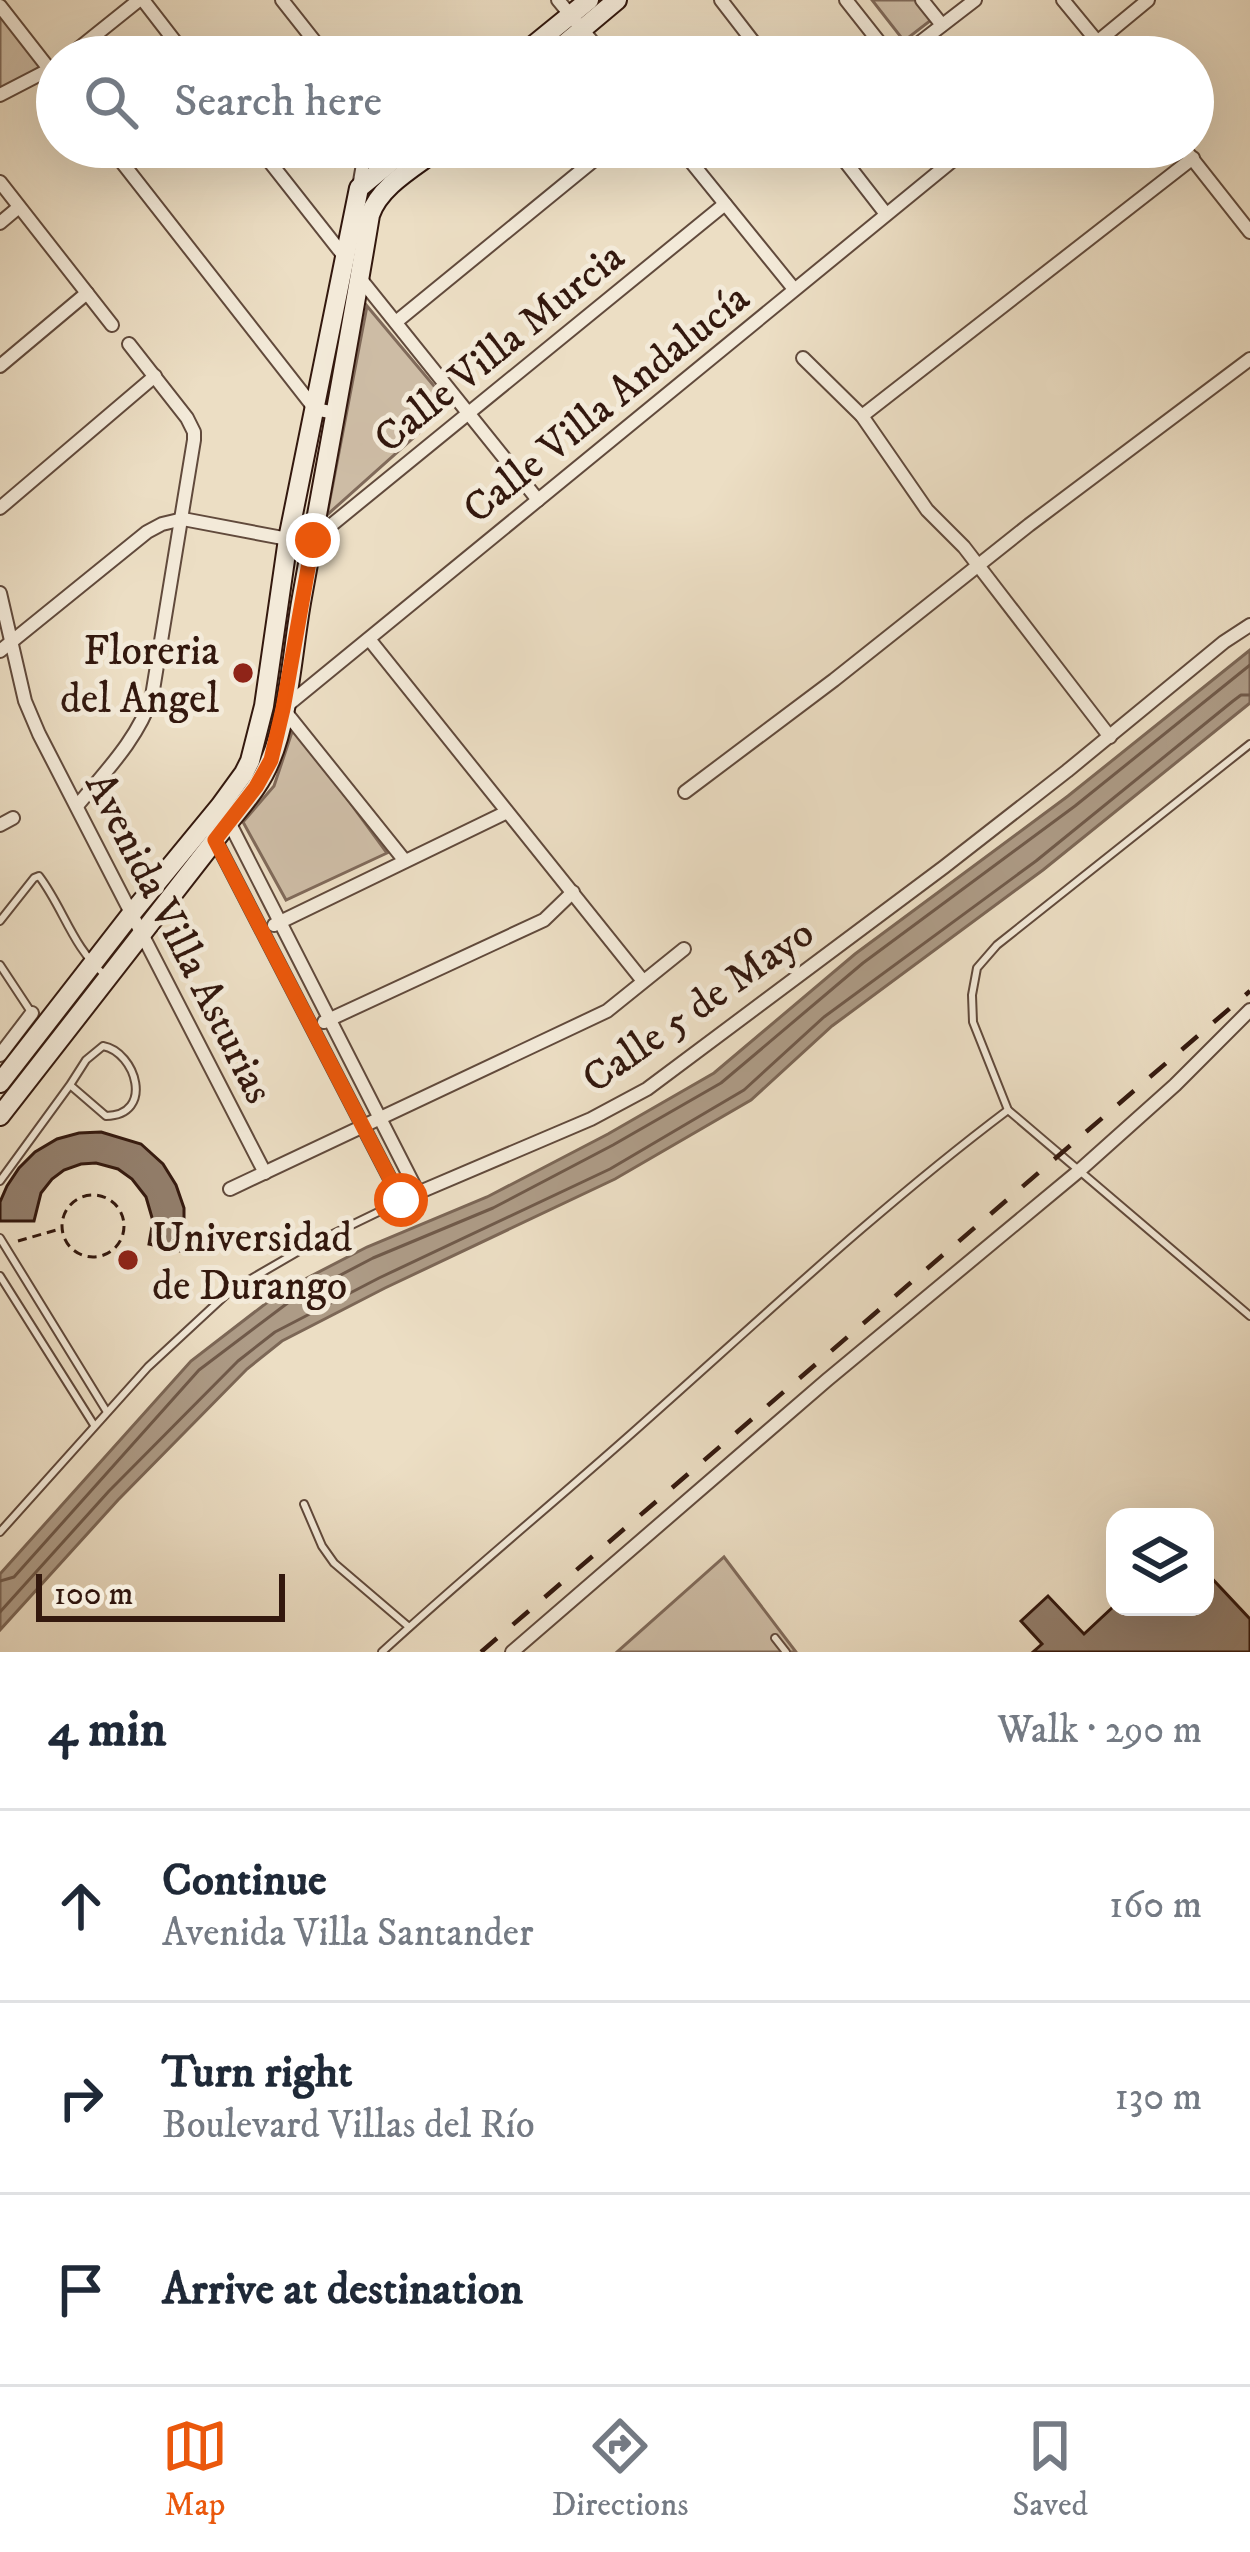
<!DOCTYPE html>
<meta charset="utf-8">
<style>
:root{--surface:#fff;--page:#f6f6f7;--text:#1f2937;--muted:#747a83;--line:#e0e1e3;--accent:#ea580c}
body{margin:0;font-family:"IM FELL DW Pica",serif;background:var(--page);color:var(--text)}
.controls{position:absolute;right:36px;bottom:36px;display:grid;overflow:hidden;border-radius:24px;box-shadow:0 12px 48px #0002}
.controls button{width:108px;height:108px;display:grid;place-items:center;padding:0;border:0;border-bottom:3px solid var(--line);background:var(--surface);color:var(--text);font:60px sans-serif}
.scale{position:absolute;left:36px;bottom:30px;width:249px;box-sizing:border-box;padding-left:12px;border:6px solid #33180e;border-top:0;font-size:33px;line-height:42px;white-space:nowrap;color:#33180e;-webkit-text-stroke:9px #f3ead9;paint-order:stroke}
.stop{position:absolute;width:36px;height:36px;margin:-27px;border:9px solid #ea580c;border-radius:50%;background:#fff}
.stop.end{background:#ea580c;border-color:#fff;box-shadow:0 3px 12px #0008}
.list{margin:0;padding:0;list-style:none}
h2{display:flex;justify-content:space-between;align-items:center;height:156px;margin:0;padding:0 48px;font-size:51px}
h2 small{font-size:39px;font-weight:400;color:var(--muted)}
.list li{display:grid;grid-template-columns:78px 1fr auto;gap:36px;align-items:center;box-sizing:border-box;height:192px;padding:0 48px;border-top:3px solid var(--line)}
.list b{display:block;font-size:45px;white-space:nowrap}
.list p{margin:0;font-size:39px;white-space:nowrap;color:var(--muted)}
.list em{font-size:39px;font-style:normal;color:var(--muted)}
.icon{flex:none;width:66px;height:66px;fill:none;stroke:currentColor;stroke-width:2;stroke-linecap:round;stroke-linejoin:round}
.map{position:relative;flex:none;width:1250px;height:1652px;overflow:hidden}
.search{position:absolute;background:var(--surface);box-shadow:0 12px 48px #0002;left:36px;right:36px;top:36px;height:132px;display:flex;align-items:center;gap:30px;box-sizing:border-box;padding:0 42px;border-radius:66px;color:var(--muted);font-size:45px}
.sheet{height:732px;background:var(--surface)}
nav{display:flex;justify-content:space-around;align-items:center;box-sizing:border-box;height:168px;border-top:3px solid var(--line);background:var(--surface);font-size:33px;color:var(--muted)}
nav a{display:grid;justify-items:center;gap:6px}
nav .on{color:var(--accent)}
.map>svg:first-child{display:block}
</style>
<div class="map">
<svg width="1250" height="1652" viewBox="0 0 1250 1652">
<rect width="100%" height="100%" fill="#ecdec4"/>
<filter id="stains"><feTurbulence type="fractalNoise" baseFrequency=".00167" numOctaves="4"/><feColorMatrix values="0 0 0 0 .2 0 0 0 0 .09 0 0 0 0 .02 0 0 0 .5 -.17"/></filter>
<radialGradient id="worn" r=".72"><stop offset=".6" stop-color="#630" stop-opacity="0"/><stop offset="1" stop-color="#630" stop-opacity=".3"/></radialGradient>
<g fill="#cdbca5" stroke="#806a5a" stroke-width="3">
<path d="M872,0h50l13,17 -31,24z"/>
<path d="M0,13l44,56 -44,23z"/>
<path d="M367,306l83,99 -123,110z"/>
<path d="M294,726l93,127 -101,47 -43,-78 31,-36z"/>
<path d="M724,1557l72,95h-179z"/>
</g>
<path fill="#ad9b86" stroke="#7c6756" stroke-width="3" d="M1250,650v53l-207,167 -211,156 -81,74 -136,79 -230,109 -103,53 -35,28 -129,131 -118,130v-56l191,-213 91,-70 85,-44 120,-50 121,-63 106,-61 141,-119 213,-158z"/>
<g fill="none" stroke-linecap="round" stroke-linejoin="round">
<g stroke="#705a4a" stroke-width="3">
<path d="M0,1581l14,-4 185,-207 90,-68 84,-44 120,-50 120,-63 108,-62 142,-120 212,-157 175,-141"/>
<path d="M0,1612l109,-121 129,-130 37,-29 104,-54 231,-109 134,-79 80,-73 212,-156 197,-160 8,-6h9"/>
</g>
</g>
<g fill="#937f6d" stroke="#33180e" stroke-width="3">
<path d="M101,1132l40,12 22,20 13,21 8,23v24l-4,19 -31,-7 4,-23 -7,-24 -14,-18 -14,-10 -22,-6 -15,1 -17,6 -12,9 -11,14 -7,28h-34v-19l7,-16 12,-18 16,-16 22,-13 22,-6z"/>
<path d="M1205,1571l45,48v33h-217l9,-8 -21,-23 27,-25 36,38 29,-27h92z"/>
</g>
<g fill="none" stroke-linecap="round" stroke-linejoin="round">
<defs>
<g id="lane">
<path d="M1250,744l-253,201 -20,23 -5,27 1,27 35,88 242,206"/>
<path d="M0,921l34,-43 5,-2c25,33 33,71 67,100"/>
<path d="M0,965l33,50"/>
<path d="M0,1181l70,-96 36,31c49,-1 30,-64 -3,-70l-17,14 -16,25"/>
<path d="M0,1238l107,174"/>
<path d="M0,1276l94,149"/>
<path d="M304,1504l18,42 12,17 75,64"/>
<path d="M0,1532l148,-165 82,-76 76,-44 93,-45"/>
<path d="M775,1638l11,14"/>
<path d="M382,1652c87,-80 179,-155 267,-234 118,-105 233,-213 359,-308"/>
</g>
<g id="street">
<path d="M143,0l44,57"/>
<path d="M282,0l45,57"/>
<path d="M558,0l47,57"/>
<path d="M721,0l44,57"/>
<path d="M846,0l45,57"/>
<path d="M922,0l20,25"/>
<path d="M1063,0l47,57"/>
<path d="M0,6l57,73"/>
<path d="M68,57l71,-57"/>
<path d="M901,57l74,-57"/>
<path d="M1079,57l69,-57"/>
<path d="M0,95l56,-29"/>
<path d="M110,147l205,262 20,4"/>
<path d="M258,147l89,113"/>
<path d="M679,147l115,142"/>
<path d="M834,147l52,67"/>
<path d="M1183,147l67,85"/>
<path d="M0,182l112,143"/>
<path d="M359,187l7,-40"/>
<path d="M0,223l19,-16"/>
<path d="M359,277l179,223"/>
<path d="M396,322l214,-175"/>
<path d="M803,358l59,58 65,94 37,37 146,190"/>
<path d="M0,366l87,-73"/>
<path d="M862,416l331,-258"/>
<path d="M0,508l155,-132"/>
<path d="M0,593l25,108 14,33 226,439"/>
<path d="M369,639l274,342"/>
<path d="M0,651l147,-119 15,-8 21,-5 105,20 25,1 412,-336"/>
<path d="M284,708l685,-561"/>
<path d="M284,710l121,151"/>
<path d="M685,792l149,-112 195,-155 221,-166"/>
<path d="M77,806c28,-34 61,-67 75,-110l42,-256v-8l-7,-14 -58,-74"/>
<path d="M227,818l190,373"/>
<path d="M0,825l13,-7"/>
<path d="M212,834l189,366 190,-81 56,-30 297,-222 123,-96 157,-129 26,-17"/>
<path d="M274,925l233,-113"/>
<path d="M324,1022l220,-102 29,-28"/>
<path d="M0,1055l32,-42"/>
<path d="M230,1189l377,-178 77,-62"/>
<path d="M512,1652l315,-272 253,-210 95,-85 75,-75"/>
</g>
<g id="secondary">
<path d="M519,57l70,-57"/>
<path d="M549,57l68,-57"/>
<path d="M0,1083l132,-170 88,-107 24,-33 6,-12 14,-55 24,-167 71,-351 50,-41"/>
<path d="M0,1116l229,-294c15,-19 32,-38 41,-61 19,-43 23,-116 32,-164 23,-127 47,-254 68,-382 10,-30 47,-49 71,-68"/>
</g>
</defs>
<use href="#lane" stroke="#614a3c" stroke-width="10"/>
<use href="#street" stroke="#614a3c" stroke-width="16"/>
<use href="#secondary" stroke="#33180e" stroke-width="22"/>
<g stroke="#33180e" stroke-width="3" stroke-dasharray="9 6" stroke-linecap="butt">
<circle cx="93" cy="1226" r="31"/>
<path d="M18,1241l42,-12"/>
</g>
<use href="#lane" stroke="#f3ead9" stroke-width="6"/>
<use href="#street" stroke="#f3ead9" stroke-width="12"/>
<use href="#secondary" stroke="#f3ead9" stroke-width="18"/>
<path stroke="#33180e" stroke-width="4.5" stroke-dasharray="21 21" stroke-linecap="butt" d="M481,1652l769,-661"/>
</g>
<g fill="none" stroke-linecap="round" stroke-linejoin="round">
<path stroke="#ea580c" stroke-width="15" d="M313,540l-30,169 -12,51 -15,27 -41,53 186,360"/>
</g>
<g fill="#8f2418" stroke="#f3ead9" stroke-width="4.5">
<circle cx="243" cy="673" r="12"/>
<circle cx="128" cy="1260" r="12"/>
</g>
<g text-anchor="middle" stroke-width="10" stroke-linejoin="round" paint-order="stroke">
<g font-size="42" fill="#33180e" stroke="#f3ead9">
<text transform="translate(498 346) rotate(-39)" y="15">Calle Villa Murcia</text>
<text transform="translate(605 402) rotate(-39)" y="15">Calle Villa Andalucía</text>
<text transform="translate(181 937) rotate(63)" y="15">Avenida Villa Asturias</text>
<text transform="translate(697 1004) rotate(-35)" y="15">Calle 5 de Mayo</text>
</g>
<g font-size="42" fill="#33180e" stroke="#f3ead9" text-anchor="end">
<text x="219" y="664">Floreria<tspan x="219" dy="48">del Angel</tspan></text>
<text x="152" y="1251" text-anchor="start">Universidad<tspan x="152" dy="48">de Durango</tspan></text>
</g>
</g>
<rect width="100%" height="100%" filter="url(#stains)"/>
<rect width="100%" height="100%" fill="url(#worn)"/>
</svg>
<div class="controls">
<button><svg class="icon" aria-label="layers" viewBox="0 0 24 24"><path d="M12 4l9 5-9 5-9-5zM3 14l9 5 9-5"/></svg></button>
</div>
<div class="scale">100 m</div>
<div class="stop" style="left:401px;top:1200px"></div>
<div class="stop end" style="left:313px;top:540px"></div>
<div class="search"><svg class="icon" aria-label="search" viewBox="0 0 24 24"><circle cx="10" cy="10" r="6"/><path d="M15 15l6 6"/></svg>Search here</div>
</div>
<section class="sheet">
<h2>4 min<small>Walk · 290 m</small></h2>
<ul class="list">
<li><svg class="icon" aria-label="ahead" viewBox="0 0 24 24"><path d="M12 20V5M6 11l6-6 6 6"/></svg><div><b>Continue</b><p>Avenida Villa Santander</p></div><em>160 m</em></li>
<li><svg class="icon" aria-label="right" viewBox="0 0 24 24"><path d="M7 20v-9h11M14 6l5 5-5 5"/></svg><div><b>Turn right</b><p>Boulevard Villas del Río</p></div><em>130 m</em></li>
<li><svg class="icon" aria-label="arrive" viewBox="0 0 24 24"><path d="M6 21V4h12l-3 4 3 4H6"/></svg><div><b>Arrive at destination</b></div></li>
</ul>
</section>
<nav>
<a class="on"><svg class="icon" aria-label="map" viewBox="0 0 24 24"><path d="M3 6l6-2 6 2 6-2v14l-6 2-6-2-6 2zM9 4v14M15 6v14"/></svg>Map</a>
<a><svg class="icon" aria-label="directions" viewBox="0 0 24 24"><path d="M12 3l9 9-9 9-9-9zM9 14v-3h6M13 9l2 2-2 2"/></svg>Directions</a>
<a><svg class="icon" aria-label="saved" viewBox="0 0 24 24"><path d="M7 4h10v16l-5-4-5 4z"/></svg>Saved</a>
</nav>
